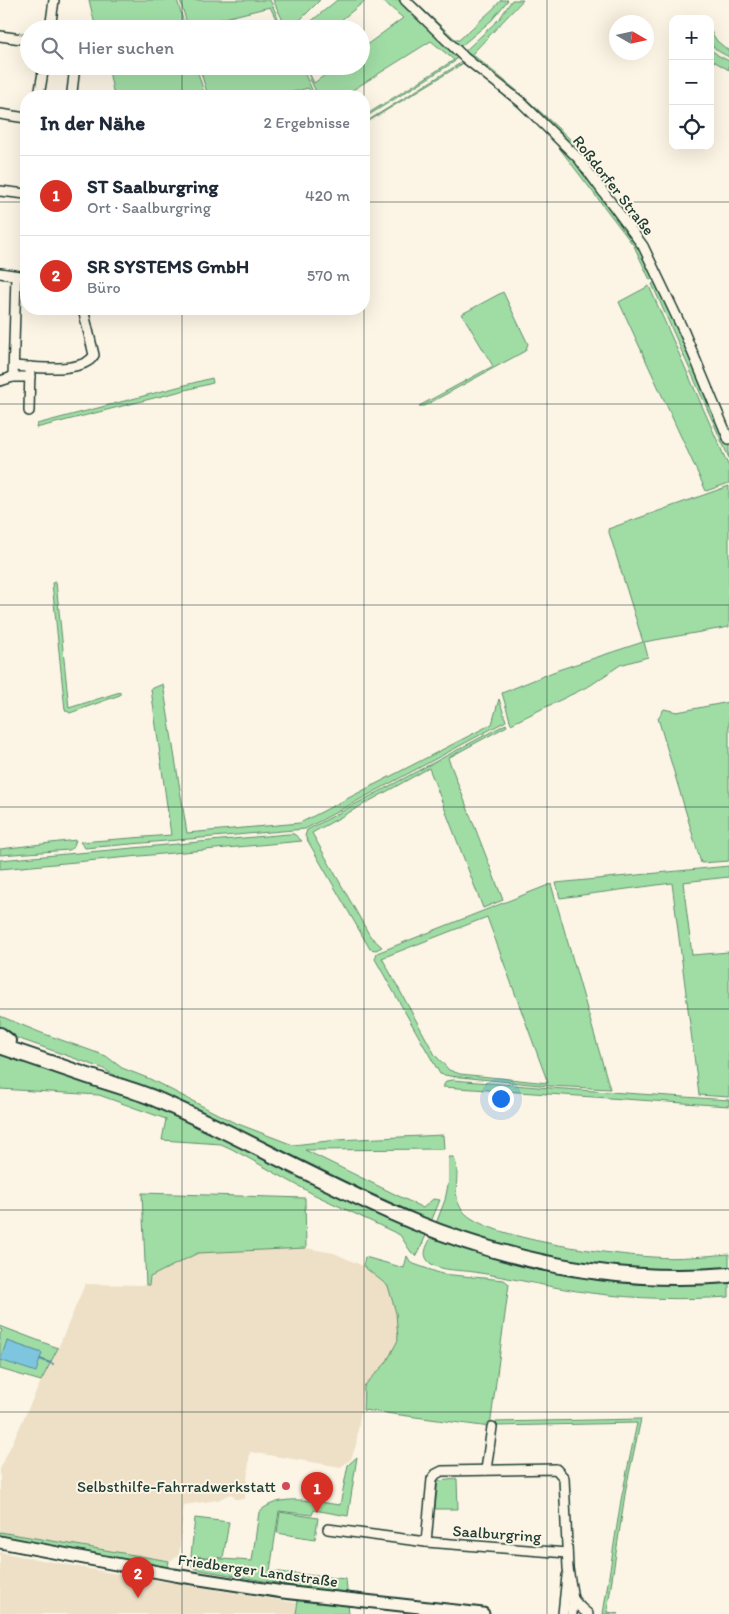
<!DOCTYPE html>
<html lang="de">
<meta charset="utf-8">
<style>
:root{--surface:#fff;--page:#f6f6f7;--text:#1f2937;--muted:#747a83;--line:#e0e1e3;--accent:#d93025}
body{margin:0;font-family:Itim,sans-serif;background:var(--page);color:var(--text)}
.controls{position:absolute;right:15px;top:15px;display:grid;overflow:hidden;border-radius:10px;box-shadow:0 5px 20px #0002}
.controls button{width:45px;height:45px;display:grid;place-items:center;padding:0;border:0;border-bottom:1px solid var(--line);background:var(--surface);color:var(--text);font:25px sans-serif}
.compass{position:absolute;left:609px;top:15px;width:45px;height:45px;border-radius:50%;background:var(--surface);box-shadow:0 5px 20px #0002;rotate:99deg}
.you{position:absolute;left:500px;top:1098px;width:18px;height:18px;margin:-12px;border:4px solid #fff;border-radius:50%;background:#1a73e8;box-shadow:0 0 0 8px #1a73e833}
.badge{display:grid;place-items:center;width:32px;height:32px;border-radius:50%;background:var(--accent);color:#fff;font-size:16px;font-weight:700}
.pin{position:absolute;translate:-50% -41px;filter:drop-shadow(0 1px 2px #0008)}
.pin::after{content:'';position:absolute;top:26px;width:18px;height:15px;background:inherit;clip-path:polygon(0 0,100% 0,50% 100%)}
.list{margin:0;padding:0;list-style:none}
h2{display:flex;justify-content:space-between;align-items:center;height:65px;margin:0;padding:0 20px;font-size:21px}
h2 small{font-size:16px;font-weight:400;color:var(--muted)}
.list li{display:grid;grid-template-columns:32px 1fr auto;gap:15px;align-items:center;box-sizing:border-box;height:80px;padding:0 20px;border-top:1px solid var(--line)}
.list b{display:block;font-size:19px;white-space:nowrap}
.list p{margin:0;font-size:16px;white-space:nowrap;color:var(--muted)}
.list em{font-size:16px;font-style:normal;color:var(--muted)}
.icon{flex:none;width:28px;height:28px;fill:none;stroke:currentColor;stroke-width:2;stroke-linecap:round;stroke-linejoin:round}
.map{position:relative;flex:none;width:729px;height:1614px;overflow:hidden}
.search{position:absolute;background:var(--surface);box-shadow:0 5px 20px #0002;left:20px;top:20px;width:350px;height:55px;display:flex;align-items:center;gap:12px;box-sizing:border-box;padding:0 18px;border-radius:28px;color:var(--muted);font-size:19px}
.panel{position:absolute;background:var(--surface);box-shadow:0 5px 20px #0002;left:20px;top:90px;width:350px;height:225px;border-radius:20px}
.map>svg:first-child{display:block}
</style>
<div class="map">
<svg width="729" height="1614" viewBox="0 0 729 1614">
<rect width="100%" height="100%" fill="#fcf5e5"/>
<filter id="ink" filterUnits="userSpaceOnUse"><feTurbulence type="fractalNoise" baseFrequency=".02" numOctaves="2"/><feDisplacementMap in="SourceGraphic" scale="10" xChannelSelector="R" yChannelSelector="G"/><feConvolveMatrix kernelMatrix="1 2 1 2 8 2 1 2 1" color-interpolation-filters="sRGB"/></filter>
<g filter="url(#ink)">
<g fill="#eee0c7">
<path d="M306,1248l28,5 29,13 25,20 8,27 2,28 -11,22 -23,23 -8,59 -5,14 -10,8 -91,-15 -5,47h-10l-1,-3 -4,-2 -12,6 -34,5 -5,51 -10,5 -169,-29v-63l41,-88 17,-33 27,-64 64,1 1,-8 48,-24z"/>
<path d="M0,1552l106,20 191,31 -1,11h-296z"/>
</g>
<g fill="#a0dda5" stroke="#608d6c" fill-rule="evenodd">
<path d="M89,0h88l9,29h-90z"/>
<path d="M180,0h90l13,29h-2l-11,-22 -82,20z"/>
<path d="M273,0h47l-29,29h-4z"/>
<path d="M337,0h29l-36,29h-28z"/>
<path d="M382,0h19l57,56 -4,6 -90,56v-2l90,-56 -23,-19 -88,55h-25l-14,-30h2l8,17 23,-17h24v-17l42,-31z"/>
<path d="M407,0h6l43,40h3l35,-32 7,-8h7l-16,20 -31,26 -4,1z"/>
<path d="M512,0h11l-51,54 49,40 50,46 36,44 -1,8 -25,-34 -117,-106 36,-34z"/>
<path d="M710,30l7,11 12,10v6c-15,-8 -19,-9 -19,-27z"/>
<path d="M710,49l9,7 10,5v9l-19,-11z"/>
<path d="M467,62l92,79 82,106 13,31 -4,2 -16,-34 -77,-101 -29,-30 -59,-48 -2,-2z"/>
<path d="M459,64h3l-98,60v-1z"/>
<path d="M108,66h88l9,30h-91z"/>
<path d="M199,66h102l14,30h-2l-5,-8 -30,8h-70z"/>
<path d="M656,282l73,163v13l-77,-174z"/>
<path d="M649,286l80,181v16l-23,8 -87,-189z"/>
<path d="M503,292l25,52 -3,7 -101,55h-5l74,-40 -31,-52z"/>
<path d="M212,378l1,5 -177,45 1,-4z"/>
<path d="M729,486v141l-85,15 4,15 -28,8 -29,20 -80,39 -9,-31 56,-23 85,-28 -35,-113z"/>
<path d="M56,582l13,126 51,-16v3l-50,18 -5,-3 -13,-127z"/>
<path d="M163,684l24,149 113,-10 192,-99 7,-25 7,22 -201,108 -220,19 -5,-6 91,-7 -20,-146z"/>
<path d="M729,702v159l-28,2 -43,-145 6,-9 13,3z"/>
<path d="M506,724l1,2 -59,32 55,142 -20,8 -54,-140 -117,65 58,103 12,11 -6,3 -6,-1 -65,-113 2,-6z"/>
<path d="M288,834h6l8,7 -302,28v-9z"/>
<path d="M76,840l-3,8 -4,2 -69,5v-6z"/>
<path d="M729,866v11l-46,5 9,73 37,-3v145l-30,-2 -27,-212 -112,15 -4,-15z"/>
<path d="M551,884l59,205 -60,-3 -100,-10 -10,-2 -65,-115 2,-6zM487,917l61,166 -88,-9 -11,-4 -14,-15 -53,-97z"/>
<path d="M0,1016l39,16 67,24 16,12 28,11 83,43 60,23 44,-5 106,-5 1,14 -139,1 118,58 10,-9 7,1 -10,24 -306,-143 -22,-13 -102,-36z"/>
<path d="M0,1054l154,51 273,128 -10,23 -6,-4 -11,-17 -87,-41 -81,-45 -11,-5 -59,-4 4,-21 -67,-24 -99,-6z"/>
<path d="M453,1080l97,8 179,12v6l-286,-19 3,-6z"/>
<path d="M449,1157h4c10,16 -4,37 10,54 22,28 152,44 190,46 25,2 51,-1 76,-3v16l-60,3 -121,-13 -113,-34 10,-26 4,-20z"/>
<path d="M142,1193l163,5 1,50 -108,5 -48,24 -1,8h-3z"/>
<path d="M432,1235l51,18 246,27v17c-46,3 -92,2 -138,-4 -39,-5 -78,-15 -117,-21 -11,-2 -35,-1 -44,-9 -10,-9 -2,-18 2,-28z"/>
<path d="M407,1256l4,7 31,11 62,6 5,4 -19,143 -127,-17 1,-24 22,-23 12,-23 -2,-27 -8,-27 -25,-20 2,-9 39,11z"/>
<path d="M0,1326l58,22 -17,33 -41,-12v-34l2,-5 -2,-1zM7,1341l35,12 -41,7z"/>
<path d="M641,1419l-15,69 -19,124 12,2h-16l18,-114 16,-77 -140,3 -2,-4z"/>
<path d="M357,1457l-9,59 -34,-6 -2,5 -33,-4 -9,60 76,8 3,35h-53l4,-27 -105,-18 -4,-4 1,-8 60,4 7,-49c21,-20 55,-10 81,-7l8,-40z"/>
<path d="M457,1479l1,30h-23l3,-28z"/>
<path d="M280,1512l38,6 -3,21 -38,-6z"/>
<path d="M195,1518l34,4 -6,36 -32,-2z"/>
<path d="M0,1532l169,29 -1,6 -168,-29z"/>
</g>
<path fill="#7ec5df" stroke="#588f9b" d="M7,1341l35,12 -6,19 -36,-12z"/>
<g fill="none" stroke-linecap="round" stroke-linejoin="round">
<path stroke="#588f9b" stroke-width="2" d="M40,1359l13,5"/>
<defs>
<g id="minor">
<path d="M405,0l60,58 56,44 58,57 64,87 41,86 45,108"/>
<path d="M50,29l4,-29"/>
<path d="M0,36l29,4"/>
<path d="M39,96l5,-30"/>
<path d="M73,96l-1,-4 3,-26"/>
<path d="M0,114l26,4"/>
<path d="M0,191l26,3"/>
<path d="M0,273l26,4"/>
<path d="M14,366c19,1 70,8 80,-11l-11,-46"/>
<path d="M13,377l3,-101"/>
<path d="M0,381l13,-4h17"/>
<path d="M29,411l1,-44"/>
<path d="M486,1470l6,-43"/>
<path d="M328,1529l98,13 141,11"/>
<path d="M426,1542l6,-63 4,-5 6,-3 114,-2 8,9 4,90 5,31 -1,15"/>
<path d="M573,1599l8,9 7,6"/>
<path d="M563,1614l4,-38"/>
</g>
<path id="secondary" d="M0,1542l174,33 109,17 200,22"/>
<g id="trunk">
<path d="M0,1035l8,6"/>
<path d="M0,1046c30,10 59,20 88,30 21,7 42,13 63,21 89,38 173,88 263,125 100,41 207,62 315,53"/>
</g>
</defs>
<use href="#minor" stroke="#1f3d34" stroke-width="12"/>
<use href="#secondary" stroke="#1f3d34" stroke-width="15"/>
<use href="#trunk" stroke="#1f3d34" stroke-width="18"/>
<use href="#minor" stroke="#fcf5e5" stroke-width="9"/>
<use href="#secondary" stroke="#fcf5e5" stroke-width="11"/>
<use href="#trunk" stroke="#fcf5e5" stroke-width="14"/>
</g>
</g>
<path fill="none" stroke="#1f3d34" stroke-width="1" stroke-opacity="0.55" d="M182,0v29M364,0v1614M547,0v1614M182,66v30M0,202h26M364,202h365M182,309v1305M0,404h729M0,605h729M0,807h729M0,1009h729M0,1210h729M0,1412h729"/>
<circle fill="#d1495b" stroke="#fcf5e5" stroke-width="2" cx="286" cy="1486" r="5"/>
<g text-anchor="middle" stroke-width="4" stroke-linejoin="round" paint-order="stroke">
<g font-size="16" fill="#1f3d34" stroke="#fcf5e5">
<text transform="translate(614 185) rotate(52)" y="6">Roßdorfer Straße</text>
<text transform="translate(497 1533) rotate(4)" y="6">Saalburgring</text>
<text transform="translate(258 1570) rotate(8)" y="6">Friedberger Landstraße</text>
</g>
<g font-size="16" fill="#1f3d34" stroke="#fcf5e5" text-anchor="end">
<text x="276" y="1492">Selbsthilfe-Fahrradwerkstatt</text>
</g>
</g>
</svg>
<div class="controls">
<button>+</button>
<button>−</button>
<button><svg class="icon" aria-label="locate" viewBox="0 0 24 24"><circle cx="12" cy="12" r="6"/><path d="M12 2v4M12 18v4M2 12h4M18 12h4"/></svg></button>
</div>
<svg class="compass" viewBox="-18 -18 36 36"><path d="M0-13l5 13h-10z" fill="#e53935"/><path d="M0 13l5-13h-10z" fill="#747a83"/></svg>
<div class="you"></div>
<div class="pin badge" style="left:317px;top:1513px">1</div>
<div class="pin badge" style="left:138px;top:1598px">2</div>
<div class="search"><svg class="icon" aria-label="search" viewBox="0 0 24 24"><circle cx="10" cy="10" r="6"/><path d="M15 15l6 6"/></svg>Hier suchen</div>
<section class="panel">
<h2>In der Nähe<small>2 Ergebnisse</small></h2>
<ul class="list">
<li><span class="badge">1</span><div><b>ST Saalburgring</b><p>Ort · Saalburgring</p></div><em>420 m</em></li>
<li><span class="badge">2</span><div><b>SR SYSTEMS GmbH</b><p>Büro</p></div><em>570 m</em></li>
</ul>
</section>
</div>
